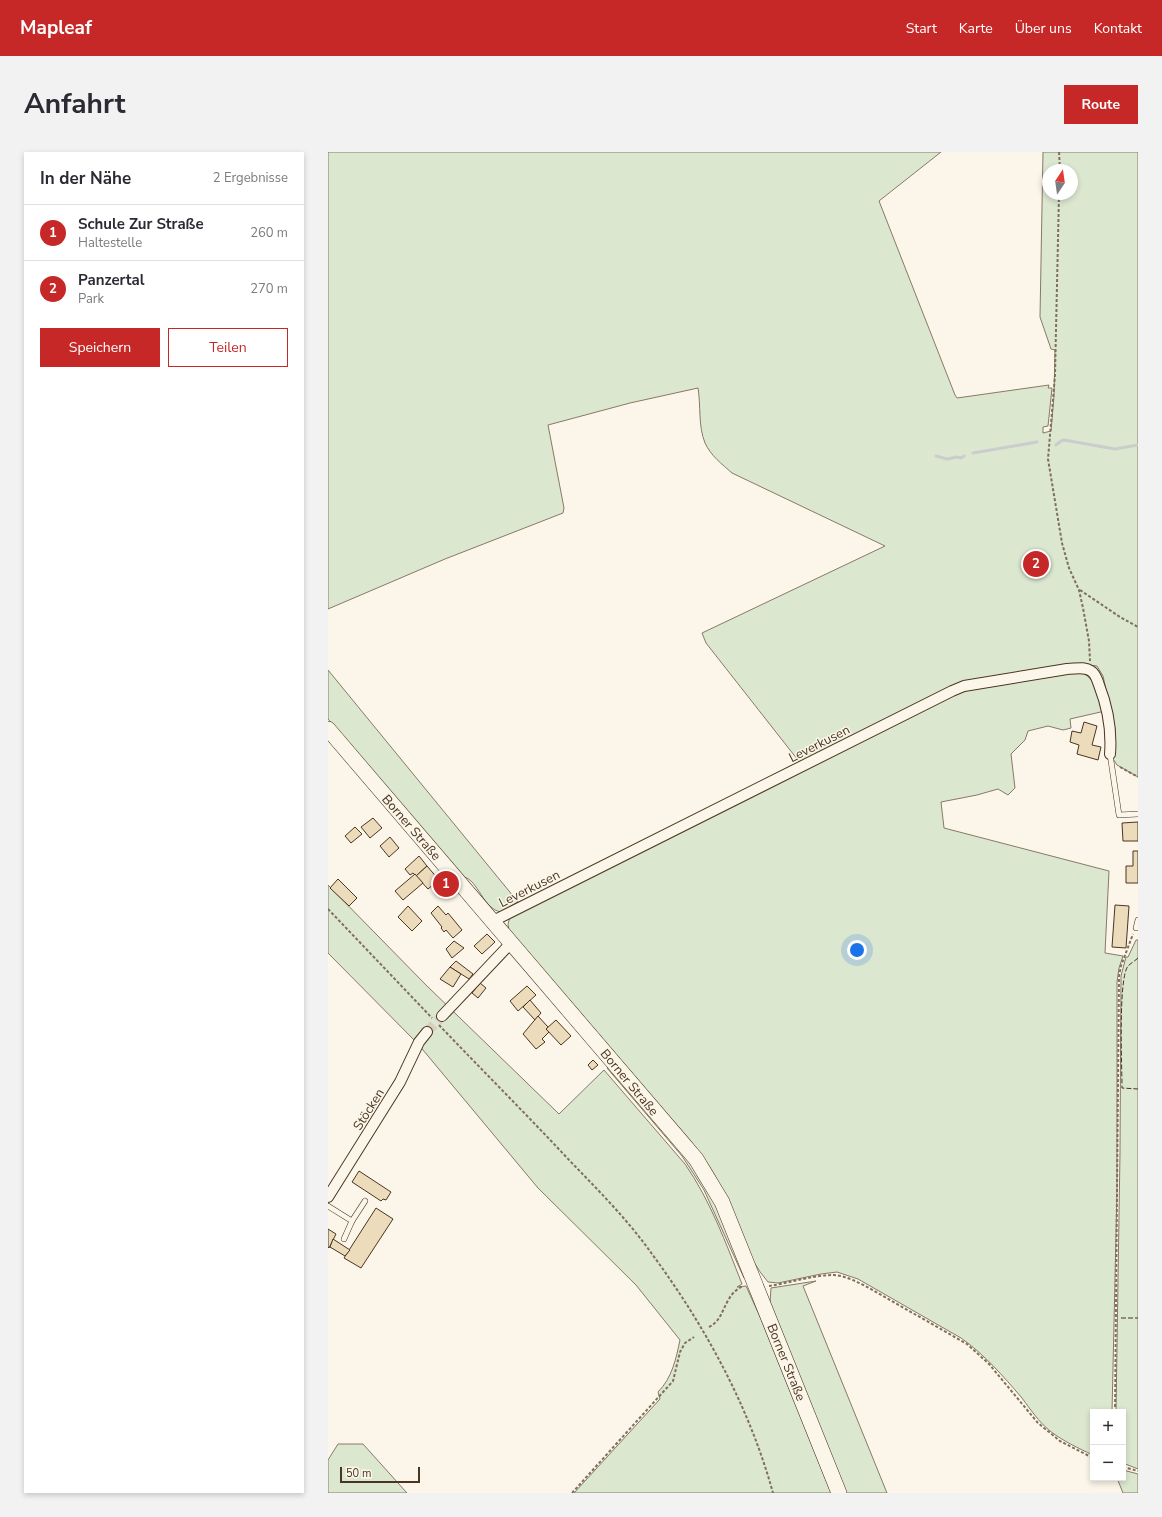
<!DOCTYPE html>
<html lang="de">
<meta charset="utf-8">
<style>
:root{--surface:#fff;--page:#f2f2f3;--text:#2b2b33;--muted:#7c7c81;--line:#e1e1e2;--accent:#c62828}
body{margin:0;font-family:"Nunito Sans",sans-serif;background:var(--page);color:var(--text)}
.controls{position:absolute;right:12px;bottom:12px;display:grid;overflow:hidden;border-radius:0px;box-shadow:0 2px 6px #0003}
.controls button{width:36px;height:36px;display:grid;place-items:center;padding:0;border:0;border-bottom:1px solid var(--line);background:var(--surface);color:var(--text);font:20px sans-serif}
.compass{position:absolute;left:714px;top:12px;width:36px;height:36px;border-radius:50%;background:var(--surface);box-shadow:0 2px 6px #0003;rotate:13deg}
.scale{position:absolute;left:12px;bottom:10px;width:80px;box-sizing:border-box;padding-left:4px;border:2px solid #4a3520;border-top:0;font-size:11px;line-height:14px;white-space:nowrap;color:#4a3520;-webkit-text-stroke:3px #fbf6e9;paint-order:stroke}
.you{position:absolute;left:529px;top:798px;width:14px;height:14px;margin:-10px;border:3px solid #fff;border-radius:50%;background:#1a73e8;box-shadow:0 0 0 6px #1a73e833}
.badge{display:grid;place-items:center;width:26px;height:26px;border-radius:50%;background:var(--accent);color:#fff;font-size:13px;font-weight:700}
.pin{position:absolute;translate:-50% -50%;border:2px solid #fff;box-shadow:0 1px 4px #0006}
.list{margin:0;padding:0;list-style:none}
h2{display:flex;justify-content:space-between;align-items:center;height:52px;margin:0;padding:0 16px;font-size:17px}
h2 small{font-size:13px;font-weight:400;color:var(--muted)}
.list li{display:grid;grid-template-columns:26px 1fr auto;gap:12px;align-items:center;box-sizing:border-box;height:56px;padding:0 16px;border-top:1px solid var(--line)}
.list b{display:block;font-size:15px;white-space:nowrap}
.list p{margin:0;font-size:13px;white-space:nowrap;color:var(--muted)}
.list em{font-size:13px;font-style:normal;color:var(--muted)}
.actions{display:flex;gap:8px;padding:12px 16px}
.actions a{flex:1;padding:9px 0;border:1px solid var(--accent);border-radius:0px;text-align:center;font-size:14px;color:var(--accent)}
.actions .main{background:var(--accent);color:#fff}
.map{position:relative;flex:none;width:810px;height:1341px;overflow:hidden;border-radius:0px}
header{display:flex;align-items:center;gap:24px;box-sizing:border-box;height:56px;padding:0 20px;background:var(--accent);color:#fff}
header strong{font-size:19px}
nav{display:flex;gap:22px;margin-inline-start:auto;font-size:14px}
.intro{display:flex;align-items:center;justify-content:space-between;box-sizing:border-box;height:96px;padding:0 24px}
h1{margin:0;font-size:28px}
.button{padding:10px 18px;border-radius:0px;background:var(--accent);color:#fff;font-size:14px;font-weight:700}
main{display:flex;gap:24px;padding:0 24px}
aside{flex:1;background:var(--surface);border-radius:0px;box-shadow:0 2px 6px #0003}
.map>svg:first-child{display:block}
</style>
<header>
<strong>Mapleaf</strong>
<nav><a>Start</a><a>Karte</a><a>Über uns</a><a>Kontakt</a></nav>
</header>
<div class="intro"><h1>Anfahrt</h1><a class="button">Route</a></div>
<main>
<aside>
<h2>In der Nähe<small>2 Ergebnisse</small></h2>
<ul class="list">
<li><span class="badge">1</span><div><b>Schule Zur Straße</b><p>Haltestelle</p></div><em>260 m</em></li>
<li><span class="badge">2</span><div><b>Panzertal</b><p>Park</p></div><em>270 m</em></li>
</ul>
<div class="actions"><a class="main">Speichern</a><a>Teilen</a></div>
</aside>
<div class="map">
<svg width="810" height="1341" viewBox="0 0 810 1341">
<rect width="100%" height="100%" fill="#fbf6e9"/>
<g fill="#dce7d0" stroke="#887966" fill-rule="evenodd">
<path d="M0,0h613l-62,49 76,194 2,3 92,-13 -1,3h4l-4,38 -5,1v6l8,-2 3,-35 1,-46 -4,-1 -11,-32 3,-165h95v625l-21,-12 -7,-11 5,-24 -12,-54 -6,-10 -18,-2 1,8c15,5 21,25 25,39l-35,8 1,9 -8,2 -15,-4 -20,5 -3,9 -14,14 4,34 -7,7 -10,-6 -21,6 -36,7 3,26 165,43 -4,82 18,3 -4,12 -2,14v208l-5,222h-19v43c-15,-7 -30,-14 -43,-24 -11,-9 -20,-22 -28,-33 -19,-22 -37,-43 -61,-60l-103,-59 -21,-7 -16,2 -43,9 -10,-1c-23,-26 -33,-65 -48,-96 -7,-17 -19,-31 -30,-46l-181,-210 -1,-6 2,-7 291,-153 -95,-121 -4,-10 183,-87 -153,-73c-10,-9 -21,-17 -27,-30 -7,-17 -4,-37 -7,-55l-68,15 -82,22 16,83 -1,5 -118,46 -117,50zM720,18h24v24h-24z"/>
<path d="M0,518l190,232 -17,10c-18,-3 -23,-32 -37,-35l-136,-158z"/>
<path d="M0,733l98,100 133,129 45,-44 81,94c25,36 41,79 57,120l-5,3 9,-1 15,33 70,174h-257l86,-94 -2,-7c14,-14 18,-33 22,-52l-44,-55 -98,-97 -120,-144 -90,-91z"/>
<path d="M808,788h2v529l-15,-6v-51h-7l4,-260 1,-176 5,-19h2z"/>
<path d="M281,914l76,88 30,49 30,72 -1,3 -40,-88 -22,-34 -75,-88z"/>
<path d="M488,1129l-13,5 84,207h-41l-76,-190 1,-15z"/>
<path d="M10,1292h25l44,49h-79v-33z"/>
<path d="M795,1318l15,4v19h-15l-6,-15h6z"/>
</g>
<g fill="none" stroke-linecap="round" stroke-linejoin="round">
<g stroke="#c9cecd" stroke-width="3">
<path d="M728,293l5,-4 3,-1 51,9 23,-4"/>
<path d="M645,301l64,-11"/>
<path d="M608,304l11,3 10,-2 4,1 3,-2"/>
</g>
</g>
<g fill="#ecdcbc" stroke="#4a3520">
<path d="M756,570l13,4 -5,19 9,2 -3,13 -21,-6 2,-9 -9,-3 2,-11 9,2z"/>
<path d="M45,666l9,10 -12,10 -9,-11z"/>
<path d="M810,670v19h-15l-1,-18z"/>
<path d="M27,675l7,7 -11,9 -6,-7z"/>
<path d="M62,685l9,11 -10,9 -9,-11z"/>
<path d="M805,699h5v32h-12v-17h7z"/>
<path d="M91,704l8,10 -11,10 -3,-3 -3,2 -5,-6z"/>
<path d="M99,714l12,14 -11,9 -12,-13z"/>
<path d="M87,722l8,9 -20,17 -8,-9z"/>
<path d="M10,727l19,19 -8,8 -19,-18z"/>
<path d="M787,753l14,1 -3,42 -14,-1z"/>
<path d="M80,754l14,15 -10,10 -14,-14z"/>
<path d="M110,754l8,9 2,-2 14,17 -9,8 -7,-8 -2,2 -3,-4 1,-1 -11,-14z"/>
<path d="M159,782l8,8 -13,12 -8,-8z"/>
<path d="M126,789l10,7 -12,10 -6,-9z"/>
<path d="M128,809l17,13 -4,5 -19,-12z"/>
<path d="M122,815l11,7 -8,13 -13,-8z"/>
<path d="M152,831l6,5 -8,10 -6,-5z"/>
<path d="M199,834l9,9 -18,16 -8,-10z"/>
<path d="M202,848l11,13 -6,7 -12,-13z"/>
<path d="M210,864l10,11 -2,2 3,3 -7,7 3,3 -9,7 -13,-15z"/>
<path d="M228,868l15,16 -10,9 -15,-16z"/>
<path d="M265,908l5,5 -6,5 -4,-5z"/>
<path d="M31,1019l32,21 -5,8 -3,-1 -2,2 -29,-19z"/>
<path d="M48,1056l17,11 -32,49 -17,-10z"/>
<path d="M0,1077l8,5 -7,14 -1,-1z"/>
<path d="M5,1087l17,11 -5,6 -15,-9z"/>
</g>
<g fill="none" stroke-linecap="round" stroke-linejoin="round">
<path stroke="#d8cfc1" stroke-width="10" stroke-dasharray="10 5" stroke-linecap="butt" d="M99,880l15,-16"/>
<defs>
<g id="lane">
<path d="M782,602l9,61 19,-1"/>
<path d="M808,776l2,-8"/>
<path d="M0,1054l24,15 13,-20"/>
<path d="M16,1087l8,-18"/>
</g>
<g id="street">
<path d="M165,769l459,-230 12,-5 103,-17c9,0 17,-3 24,2 5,3 6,9 8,14 9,23 13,44 11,69"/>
<path d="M114,864l69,-73"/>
<path d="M0,1045l72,-115 19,-40 8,-10"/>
</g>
<path id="primary" d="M0,577l368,430 26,43 117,291"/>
</defs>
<use href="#lane" stroke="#4a3520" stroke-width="6"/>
<use href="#street" stroke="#4a3520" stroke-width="12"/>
<use href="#primary" stroke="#4a3520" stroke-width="16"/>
<g stroke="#7f6f5c" stroke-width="2" stroke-dasharray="3 2" stroke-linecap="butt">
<path d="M731,0l1,18"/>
<path d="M731,42l-4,181 -7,84 14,84 7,25 10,22 4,18 6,33 1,20"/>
<path d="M752,438l40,27 18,10"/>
<path d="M792,615l18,10"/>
<path d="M0,757l104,109"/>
<path d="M111,873c44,46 88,90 131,136 28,29 58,59 82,93 53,72 97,152 121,239"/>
<path d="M441,1134c20,-3 44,-11 65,-11 12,1 24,7 35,13l98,56 22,20 49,59 22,18 33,17"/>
<path d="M381,1175c12,-6 13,-17 20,-28 3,-6 8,-10 14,-13"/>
<path d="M787,1260l4,-436 2,-10 12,-32"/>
<path d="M795,1315l15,4"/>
<path d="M244,1341l101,-112 7,-29 5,-9 9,-6"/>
</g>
<use href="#lane" stroke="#fbf6e9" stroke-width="5"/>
<use href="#street" stroke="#fbf6e9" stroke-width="10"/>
<use href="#primary" stroke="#fbf6e9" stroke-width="15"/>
<g stroke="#4a3520" stroke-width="1" stroke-dasharray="5 2" stroke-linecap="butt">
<path d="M810,806c-3,3 -7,5 -10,8 -10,13 -6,101 -6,122l16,1"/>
<path d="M793,1166h17"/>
</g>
</g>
<g text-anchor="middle" stroke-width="3" stroke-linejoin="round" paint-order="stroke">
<g font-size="13" fill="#4a3520" stroke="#fbf6e9">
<text transform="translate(491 591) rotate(-27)" y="5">Leverkusen</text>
<text transform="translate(84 675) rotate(49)" y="5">Borner Straße</text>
<text transform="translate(201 736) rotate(-27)" y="5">Leverkusen</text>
<text transform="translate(302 930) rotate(50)" y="5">Borner Straße</text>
<text transform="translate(40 957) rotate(-58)" y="5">Stöcken</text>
<text transform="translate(459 1210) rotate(68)" y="5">Borner Straße</text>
</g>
</g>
</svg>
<div class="controls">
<button>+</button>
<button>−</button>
</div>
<svg class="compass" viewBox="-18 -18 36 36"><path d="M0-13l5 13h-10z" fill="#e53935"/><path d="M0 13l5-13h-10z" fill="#7c7c81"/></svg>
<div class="scale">50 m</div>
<div class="you"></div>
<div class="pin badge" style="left:118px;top:732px">1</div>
<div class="pin badge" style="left:708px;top:412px">2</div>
</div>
</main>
